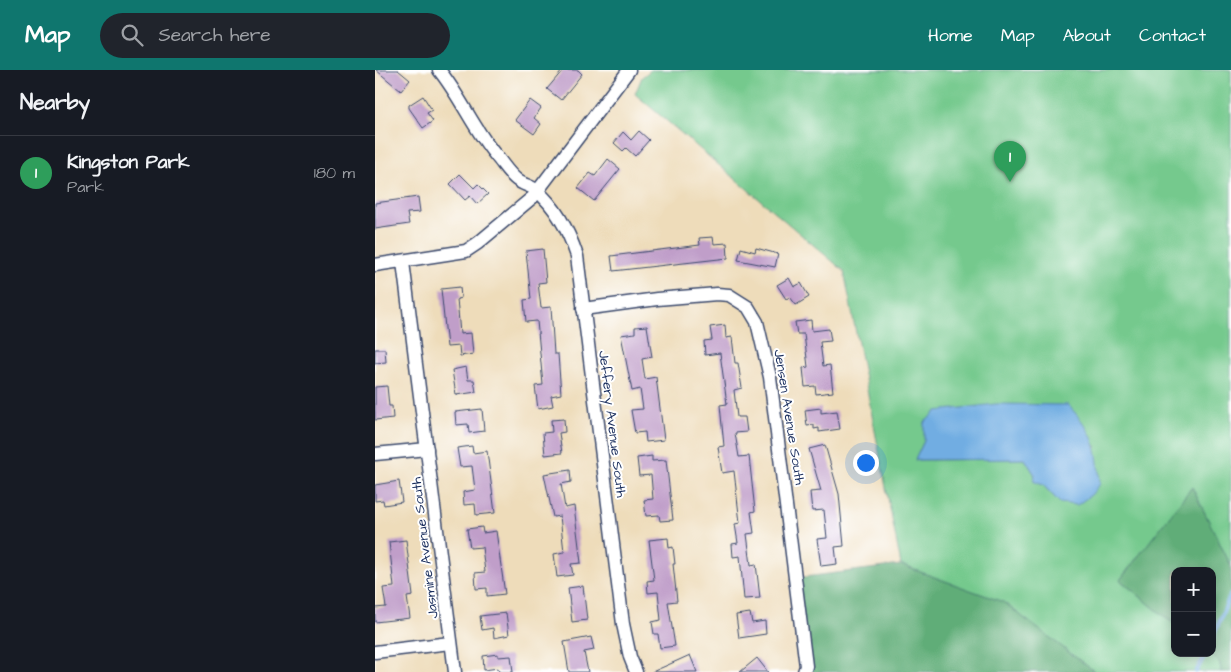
<!DOCTYPE html>
<meta charset="utf-8">
<style>
:root{--surface:#171b24;--page:#20242c;--text:#f1f3f6;--muted:#9ea1a6;--line:#363941;--accent:#0f766e}
body{margin:0;font-family:"Architects Daughter",sans-serif;background:var(--page);color:var(--text)}
.controls{position:absolute;right:15px;bottom:15px;display:grid;overflow:hidden;border-radius:10px;box-shadow:0 2px 12px #0003}
.controls button{width:45px;height:45px;display:grid;place-items:center;padding:0;border:0;border-bottom:1px solid var(--line);background:var(--surface);color:var(--text);font:25px sans-serif}
.you{position:absolute;left:490px;top:392px;width:18px;height:18px;margin:-12px;border:4px solid #fff;border-radius:50%;background:#1a73e8;box-shadow:0 0 0 8px #1a73e833}
.badge{display:grid;place-items:center;width:32px;height:32px;border-radius:50%;background:var(--accent);color:#fff;font-size:16px;font-weight:700}
.pin{position:absolute;translate:-50% -41px;filter:drop-shadow(0 1px 2px #0008)}
.pin::after{content:'';position:absolute;top:26px;width:18px;height:15px;background:inherit;clip-path:polygon(0 0,100% 0,50% 100%)}
.list{margin:0;padding:0;list-style:none}
h2{display:flex;justify-content:space-between;align-items:center;height:65px;margin:0;padding:0 20px;font-size:21px}
h2 small{font-size:16px;font-weight:400;color:var(--muted)}
.list li{display:grid;grid-template-columns:32px 1fr auto;gap:15px;align-items:center;box-sizing:border-box;height:75px;padding:0 20px;border-top:1px solid var(--line)}
.list b{display:block;font-size:19px;white-space:nowrap}
.list p{margin:0;font-size:16px;white-space:nowrap;color:var(--muted)}
.list em{font-size:16px;font-style:normal;color:var(--muted)}
.icon{flex:none;width:28px;height:28px;fill:none;stroke:currentColor;stroke-width:2;stroke-linecap:round;stroke-linejoin:round}
.map{position:relative;flex:none;width:856px;height:602px;overflow:hidden}
header{display:flex;align-items:center;gap:30px;box-sizing:border-box;height:70px;padding:0 25px;background:var(--accent);color:#fff}
header strong{font-size:24px}
nav{display:flex;gap:28px;margin-inline-start:auto;font-size:18px}
.search{width:350px;height:45px;background:var(--page);display:flex;align-items:center;gap:12px;box-sizing:border-box;padding:0 18px;border-radius:28px;color:var(--muted);font-size:19px}
main{display:flex}
aside{flex:1;background:var(--surface)}
.map>svg:first-child{display:block}
</style>
<header>
<strong>Map</strong>
<div class="search"><svg class="icon" aria-label="search" viewBox="0 0 24 24"><circle cx="10" cy="10" r="6"/><path d="M15 15l6 6"/></svg>Search here</div>
<nav><a>Home</a><a>Map</a><a>About</a><a>Contact</a></nav>
</header>
<main>
<aside>
<h2>Nearby<small></small></h2>
<ul class="list">
<li><span class="badge" style="background:#2e9e5b">1</span><div><b>Kingston Park</b><p>Park</p></div><em>180 m</em></li>
</ul>
</aside>
<div class="map">
<svg width="856" height="602" viewBox="0 0 856 602">
<rect width="100%" height="100%" fill="#fff"/>
<filter id="ink" filterUnits="userSpaceOnUse"><feTurbulence type="fractalNoise" baseFrequency=".02" numOctaves="2"/><feDisplacementMap in="SourceGraphic" scale="10" xChannelSelector="R" yChannelSelector="G"/><feConvolveMatrix kernelMatrix="1 2 1 2 8 2 1 2 1" color-interpolation-filters="sRGB"/></filter>
<filter id="wash" filterUnits="userSpaceOnUse"><feTurbulence type="fractalNoise" baseFrequency=".0096" numOctaves="4" result="noise"/><feDisplacementMap in="SourceGraphic" scale="20" xChannelSelector="R" yChannelSelector="G"/><feGaussianBlur stdDeviation="1.12" result="paint"/><feColorMatrix in="noise" values="0 0 0 0 0 0 0 0 0 0 0 0 0 0 0 0 0 1.4 0 .05"/><feComposite in="paint" operator="in"/></filter>
<g filter="url(#wash)">
<rect width="100%" height="100%" fill="#eedcba"/>
<path fill="#75c98d" stroke="#487c76" fill-rule="evenodd" d="M276,0h580v496l-39,-79 -72,93 55,45v28h34l11,10 1,9h-126l-92,-70 -102,-37 -57,-294 -209,-177 7,-17zM549,371l173,5 -37,57 -17,-18 -9,-4 1,-6 -10,-16 -110,1z"/>
<g fill="#60ad78" stroke="#3e6e6b">
<path d="M817,417l39,79v106h-10l-1,-9 -11,-10h3v-82h-37v54l-55,-45z"/>
<path d="M526,495l102,37 92,70h-291l-8,-94z"/>
</g>
<path fill="#71ade2" stroke="#466ea0" d="M621,334l72,1c27,29 29,39 32,79l-9,11 -14,10 -17,-2 -17,-18 -10,-4 2,-6 -10,-16 -110,1 9,-19v-18l13,-12z"/>
<g fill="none" stroke-linecap="round" stroke-linejoin="round">
<g stroke="#71ade2" stroke-width="4">
<path d="M837,570l19,-47"/>
<path d="M821,602l10,-19"/>
</g>
</g>
<g id="blocks">
<g fill="#c09ec9">
<path d="M1,0h22l12,10 -9,11z"/>
<path d="M188,0h15l4,4 -21,26 -14,-11z"/>
<path d="M48,26l9,14 -5,3 6,8 -10,7 -14,-20v-3z"/>
<path d="M155,30l11,8 -7,10 7,6 -7,10 -19,-14z"/>
<path d="M264,61l10,9 -14,16 -9,-8 -3,3 -9,-8 9,-11 8,8z"/>
<path d="M233,89l12,10 -26,32 -16,-13 12,-15 5,3z"/>
<path d="M85,104l14,14 4,-4 10,10 -11,10 -7,-8 -5,4 -15,-16z"/>
<path d="M43,127l2,15 -13,1 2,11 -34,5v-26z"/>
<path d="M338,167l1,7 13,-1 1,15 -115,13 -2,-15 89,-11 -1,-7z"/>
<path d="M366,178l14,4 1,-4 22,6 -3,13 -37,-7z"/>
<path d="M168,179l3,33 -8,1 3,25 10,-1 3,47h4l3,40 -10,2 2,10 -15,3 -3,-23 8,-1 -6,-64 -11,1 -2,-22 7,-1 -5,-48z"/>
<path d="M414,208l5,9 7,-4 8,14 -13,8 -6,-8 -4,2 -9,-14z"/>
<path d="M85,217l1,11 -4,1 3,35 11,-1 2,21 -13,2 -1,-10 -12,1 -6,-58z"/>
<path d="M436,250l1,11 17,-2 2,12 -11,1 3,24 7,-1 3,27 -17,2 -1,-8 -10,1 -2,-19 5,-1 -4,-33h-7l-2,-12z"/>
<path d="M350,255l1,13 6,-1 3,26h3l4,25 -8,2 3,27h8l2,15 -12,1 4,24 10,-1 6,55 -4,1 3,21 -7,1 4,31 5,-1 4,34 -16,1 -4,-43 -7,1 -1,-13 6,-1 -3,-19 5,-1 -6,-52 -12,2 -4,-26 6,-1 -4,-41 7,-1 -7,-51 -15,2 -1,-14 8,-1 -2,-13z"/>
<path d="M272,256l5,31 -10,2 3,20 11,-2 8,63 -18,2 -1,-10 -10,1 -4,-23 12,-1 -3,-20 -8,2 -11,-56 14,-2v-6z"/>
<path d="M0,279h10l1,13 -11,1z"/>
<path d="M91,297l2,13h6l2,12 -20,3 -4,-25z"/>
<path d="M12,316l2,20h3l1,12 -18,2v-33z"/>
<path d="M446,338v5l16,-2 3,18 -21,3v-4l-5,1v-4l-7,1 -2,-16z"/>
<path d="M107,339l2,22 -15,2 -1,-9 -12,1 -1,-13z"/>
<path d="M189,349l1,13 -6,1 3,20 -17,2 -2,-22 9,-1 -1,-12z"/>
<path d="M450,375l14,49 5,52 -9,1 2,17 -16,2 -4,-27 10,-1 -3,-28 -12,1 -2,-19 11,-1 -12,-42z"/>
<path d="M97,376l1,7 14,-2 8,62 -19,2 -1,-11 -11,1 -1,-13 12,-2 -3,-24 -12,1 -3,-19z"/>
<path d="M277,386v5l14,-1 7,60 -13,1 -1,-6 -13,1 -2,-16 9,-1 -2,-24 -12,1 -2,-18z"/>
<path d="M195,400l1,12 -10,2 4,24 9,-2 7,57 -10,1 2,11 -16,2 -3,-23 10,-2 -4,-36 -7,1 -9,-43z"/>
<path d="M24,411l3,21 -18,3 -1,-5 -8,1v-16z"/>
<path d="M107,457l1,6 13,-2 9,63 -18,2v-8l-11,1 -1,-16 10,-1 -3,-25 -12,1 -3,-19z"/>
<path d="M293,468l1,10 4,-1 2,17h-2l4,37 -9,1 7,44 -15,2 -2,-14h-4l-2,-12 9,-2 -3,-28 -10,1 -1,-12 7,-1 -5,-40z"/>
<path d="M31,470l7,56 -6,1 3,21 -35,4v-14l11,-1 -3,-19 11,-1 -5,-45z"/>
<path d="M208,516l4,34 -15,2 -4,-34z"/>
<path d="M131,543l3,22 -15,3 -1,-10 -11,2 -2,-14z"/>
<path d="M375,543l2,10 13,-2 1,13 -27,4 -3,-23z"/>
<path d="M216,567l3,13 -10,2 4,20h-19l-5,-30z"/>
<path d="M123,584v3l13,-1 2,16h-14l-1,-4 -14,2 -1,-14z"/>
<path d="M315,585l7,17h-45l27,-12z"/>
<path d="M382,588l11,14h-28z"/>
</g>
</g>
</g>
<g filter="url(#ink)">
<use href="#blocks" fill-opacity="0" stroke="#3b496c" stroke-width="1"/>
<g fill="none" stroke-linecap="round" stroke-linejoin="round">
<defs>
<g id="street">
<path d="M64,0c22,27 35,60 58,87 6,7 12,17 20,23 6,5 15,6 20,11 20,17 32,41 40,65l46,368 7,33 6,15"/>
<path d="M28,192l52,410"/>
<path d="M0,195l91,-14 12,-8 55,-46 96,-127"/>
<path d="M208,239l74,-10 60,-5 12,1 19,12 9,15 13,55 36,289 -2,6"/>
<path d="M0,384l52,-5"/>
<path d="M0,582l75,-9"/>
</g>
</defs>
<use href="#street" stroke="#3b496c" stroke-width="15"/>
<use href="#street" stroke="#fff" stroke-width="12"/>
</g>
</g>
<g text-anchor="middle" stroke-width="4" stroke-linejoin="round" paint-order="stroke">
<g font-size="14" fill="#1b2f5e" stroke="#fff">
<text transform="translate(415 347) rotate(81)" y="5">Jensen Avenue South</text>
<text transform="translate(238 354) rotate(83)" y="5">Jeffery Avenue South</text>
<text transform="translate(49 478) rotate(-97)" y="5">Jasmine Avenue South</text>
</g>
</g>
</svg>
<div class="controls">
<button>+</button>
<button>−</button>
</div>
<div class="you"></div>
<div class="pin badge" style="left:635px;top:112px;background:#2e9e5b">1</div>
</div>
</main>
